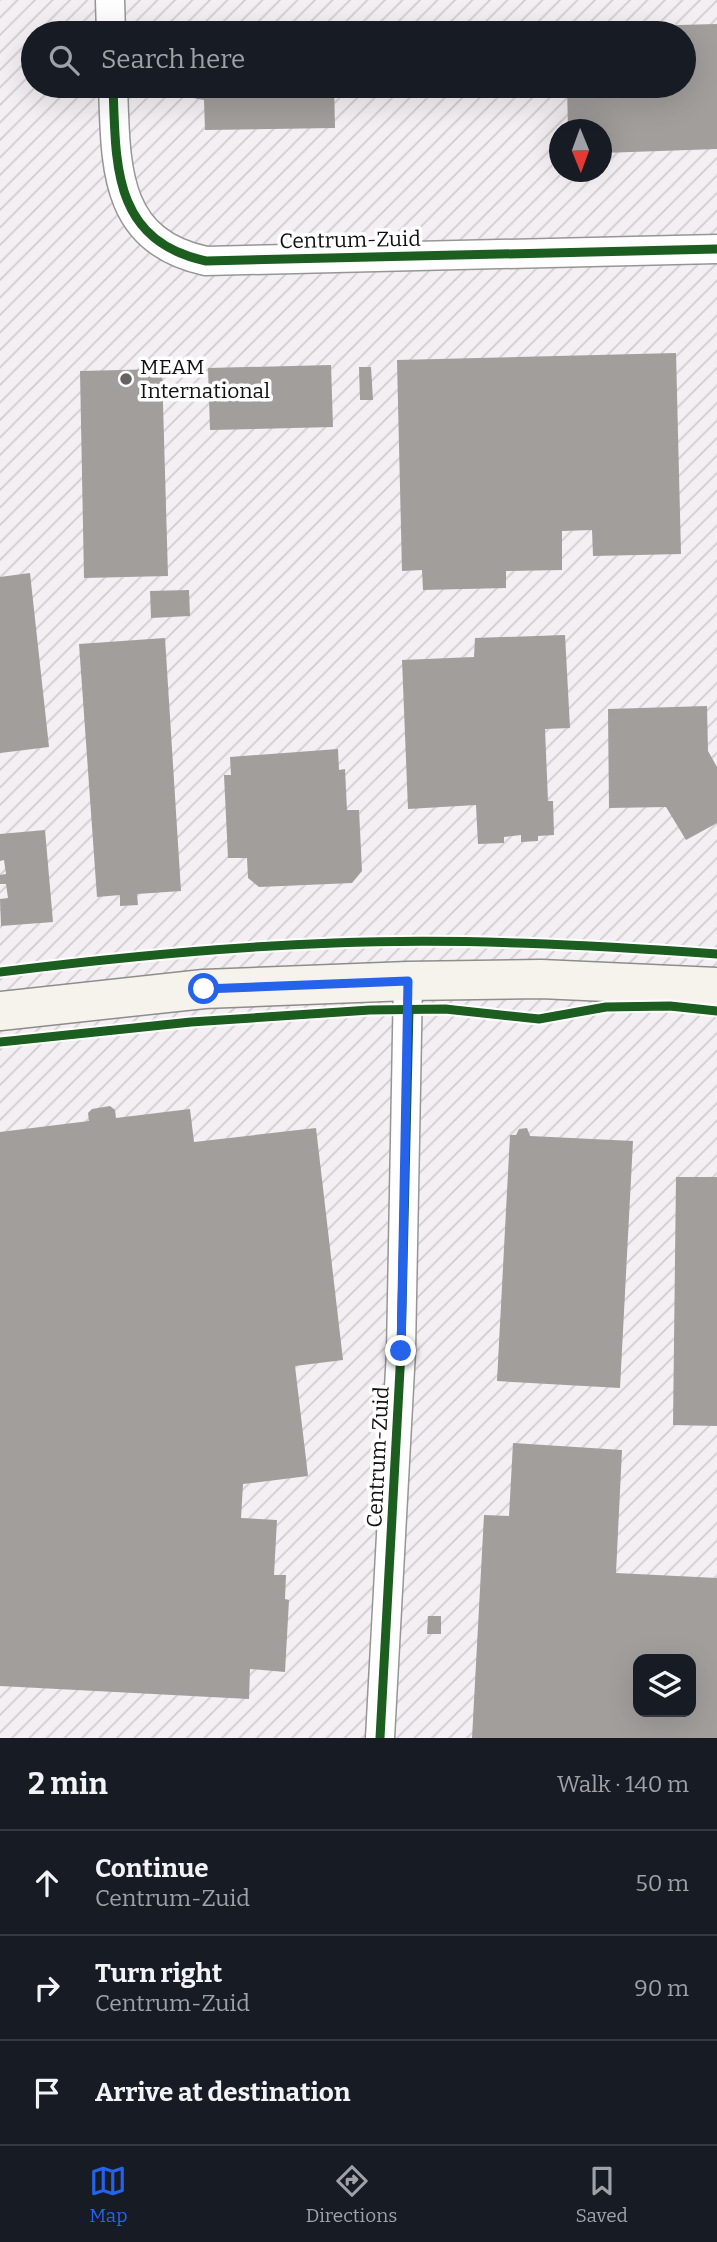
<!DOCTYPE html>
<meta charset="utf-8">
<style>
:root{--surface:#171b24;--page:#20242c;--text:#f1f3f6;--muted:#9ea1a6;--line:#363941;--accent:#2563eb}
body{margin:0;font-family:Bitter,serif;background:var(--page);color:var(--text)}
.controls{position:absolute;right:21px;bottom:21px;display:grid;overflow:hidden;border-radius:14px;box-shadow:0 7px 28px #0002}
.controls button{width:63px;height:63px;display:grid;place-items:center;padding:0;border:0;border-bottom:2px solid var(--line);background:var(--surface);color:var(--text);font:35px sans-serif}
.compass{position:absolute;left:549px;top:119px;width:63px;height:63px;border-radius:50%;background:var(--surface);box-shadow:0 7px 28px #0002;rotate:179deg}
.stop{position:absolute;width:21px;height:21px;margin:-16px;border:5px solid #2563eb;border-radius:50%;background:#fff}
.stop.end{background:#2563eb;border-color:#fff;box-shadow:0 2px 7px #0008}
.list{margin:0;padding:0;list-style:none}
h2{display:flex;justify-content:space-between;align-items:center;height:91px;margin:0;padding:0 28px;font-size:30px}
h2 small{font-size:23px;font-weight:400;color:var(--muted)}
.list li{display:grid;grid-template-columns:46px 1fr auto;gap:21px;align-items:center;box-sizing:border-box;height:105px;padding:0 28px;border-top:2px solid var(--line)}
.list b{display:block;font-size:26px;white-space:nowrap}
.list p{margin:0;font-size:23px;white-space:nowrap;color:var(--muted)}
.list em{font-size:23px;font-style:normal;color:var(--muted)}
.icon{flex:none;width:38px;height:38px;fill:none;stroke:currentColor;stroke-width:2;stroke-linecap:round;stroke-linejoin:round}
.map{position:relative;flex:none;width:717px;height:1738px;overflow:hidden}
.search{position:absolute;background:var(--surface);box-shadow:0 7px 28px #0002;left:21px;right:21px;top:21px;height:77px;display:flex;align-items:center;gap:18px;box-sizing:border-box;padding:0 24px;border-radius:38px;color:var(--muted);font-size:26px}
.sheet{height:406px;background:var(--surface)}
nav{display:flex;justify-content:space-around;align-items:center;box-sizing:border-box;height:98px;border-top:2px solid var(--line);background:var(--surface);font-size:19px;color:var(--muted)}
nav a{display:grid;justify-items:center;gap:4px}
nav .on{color:var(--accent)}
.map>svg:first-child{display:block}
</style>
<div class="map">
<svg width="717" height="1738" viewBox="0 0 717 1738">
<defs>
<pattern id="industrial-furrows" width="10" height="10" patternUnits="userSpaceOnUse" patternTransform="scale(1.75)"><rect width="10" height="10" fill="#f4eff3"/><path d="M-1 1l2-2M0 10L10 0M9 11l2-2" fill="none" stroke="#d0cccf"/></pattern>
</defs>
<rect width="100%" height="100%" fill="#fdfbf7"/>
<path fill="url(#industrial-furrows)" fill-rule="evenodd" d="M0,0h717v1738h-717zM33,33h651v53h-651zM560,130h42v42h-42zM638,1659h53v53h-53z"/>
<g fill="#a19e9c" fill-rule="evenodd">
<path d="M717,24v125l-115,4v-23h-34l-1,-44h117v-53h-119v-5z"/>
<path d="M204,86h130l1,42 -130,2 -1,-30 -11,-2v-6l11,-3z"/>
<path d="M676,353l5,201 -88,2 -1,-26 -30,1v39l-56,1v17l-83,2 -1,-20 -20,1 -5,-211z"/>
<path d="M331,365l2,62 -123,3 -2,-62z"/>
<path d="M359,367h12l2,33h-13z"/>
<path d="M162,369l6,207 -84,2 -4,-207z"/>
<path d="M30,573l19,174 -49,6v-176z"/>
<path d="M189,590l1,26 -39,2 -1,-27z"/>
<path d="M565,635l5,93 -25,1 3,72h5l1,34 -16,1v5l-17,1v-7l-17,2v6l-26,1 -2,-39 -68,4 -6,-149 72,-3 1,-19z"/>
<path d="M165,638l16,253 -44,3 1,11 -18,1v-11l-23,2 -18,-253z"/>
<path d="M707,706l1,45 9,16v56l-31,17 -20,-33 -57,1 -1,-99z"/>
<path d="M338,749l1,21 6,-1 2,41h12l3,61 -10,12 -93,4 -11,-9 -1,-20h-19l-4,-83h7l-1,-18z"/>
<path d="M45,830l8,92 -52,4 -1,-27 8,-1 -2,-14h-6v-9l6,-1 -2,-14 -4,1v-27z"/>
<path d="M110,1106l5,4 1,8 74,-9 4,33 122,-14 27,232 -48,6 13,110 -65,8 -2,34 36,2 -3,55h12l-1,24 4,1 -4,72 -35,-3 -1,30 -249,-13v-554l89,-11 -1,-8 4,-4z"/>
<path d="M527,1128l3,8 103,5 -13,247 -123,-7 13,-246h6l3,-6z"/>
<path d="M676,1177h41v249l-44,-1z"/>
<path d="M513,1443l109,7 -6,123 101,5v160h-245l12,-223 25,1zM638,1659h53v53h-53z"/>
<path d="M428,1616h13v18h-14z"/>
</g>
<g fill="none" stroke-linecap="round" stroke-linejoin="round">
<defs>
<g id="street">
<path d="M110,0l1,33"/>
<path d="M113,86c3,78 -1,155 93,175l511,-12"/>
<path d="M380,1738l21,-387 7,-370"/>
</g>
<path id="secondary" d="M0,1011l204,-22 204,-8 133,-2 176,8"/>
</defs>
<use href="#street" stroke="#979695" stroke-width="31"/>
<use href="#secondary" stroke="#8e8d8b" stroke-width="41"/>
<use href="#street" stroke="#fffefe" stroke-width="28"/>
<use href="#secondary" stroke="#f5f3ec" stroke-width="38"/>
<defs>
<g id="cycleway">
<path d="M113,86c3,78 -1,155 93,175l511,-12"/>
<path d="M0,972c111,-14 222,-25 334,-29 128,-5 256,2 383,11"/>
<path d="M0,1042l191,-20 179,-12 75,-1 94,10 67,-12 64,-1 47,5"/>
<path d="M380,1738l21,-387 8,-341"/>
</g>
</defs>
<use href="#cycleway" stroke="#fff" stroke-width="13"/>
<use href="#cycleway" stroke="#1b5e20" stroke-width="9"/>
</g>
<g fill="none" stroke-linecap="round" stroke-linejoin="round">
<path stroke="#2563eb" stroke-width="9" d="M204,989l204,-8 -7,370"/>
</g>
<circle fill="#646362" stroke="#fff" stroke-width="2.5" cx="126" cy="379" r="7"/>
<g text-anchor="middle" stroke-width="7" stroke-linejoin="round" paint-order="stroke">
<g font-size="21" fill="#111" stroke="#fff">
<text transform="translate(350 240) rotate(-1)" y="7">Centrum-Zuid</text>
<text transform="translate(378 1457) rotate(-87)" y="7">Centrum-Zuid</text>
</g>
<g font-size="21" fill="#111" stroke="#fff" text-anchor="start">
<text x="140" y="374">MEAM<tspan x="140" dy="24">International</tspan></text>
</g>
</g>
</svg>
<div class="controls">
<button><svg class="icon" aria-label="layers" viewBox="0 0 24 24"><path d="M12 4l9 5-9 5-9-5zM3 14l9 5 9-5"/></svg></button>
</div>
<svg class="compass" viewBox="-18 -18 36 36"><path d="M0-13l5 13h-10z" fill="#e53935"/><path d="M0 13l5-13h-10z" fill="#9ea1a6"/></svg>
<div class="stop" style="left:204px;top:989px"></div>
<div class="stop end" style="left:401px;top:1351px"></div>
<div class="search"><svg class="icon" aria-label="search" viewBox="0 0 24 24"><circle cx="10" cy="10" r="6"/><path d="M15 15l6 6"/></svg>Search here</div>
</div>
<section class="sheet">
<h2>2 min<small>Walk · 140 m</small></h2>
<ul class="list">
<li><svg class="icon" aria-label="ahead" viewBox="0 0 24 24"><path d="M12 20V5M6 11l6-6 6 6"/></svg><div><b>Continue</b><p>Centrum-Zuid</p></div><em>50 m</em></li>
<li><svg class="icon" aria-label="right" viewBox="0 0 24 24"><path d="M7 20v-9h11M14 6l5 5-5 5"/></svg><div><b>Turn right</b><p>Centrum-Zuid</p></div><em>90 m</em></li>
<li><svg class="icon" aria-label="arrive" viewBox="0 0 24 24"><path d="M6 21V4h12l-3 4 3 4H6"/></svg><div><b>Arrive at destination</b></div></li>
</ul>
</section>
<nav>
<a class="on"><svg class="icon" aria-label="map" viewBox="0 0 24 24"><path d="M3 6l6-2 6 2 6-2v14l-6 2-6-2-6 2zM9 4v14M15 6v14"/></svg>Map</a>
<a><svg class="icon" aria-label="directions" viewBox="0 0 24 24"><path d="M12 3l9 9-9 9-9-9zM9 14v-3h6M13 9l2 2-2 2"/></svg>Directions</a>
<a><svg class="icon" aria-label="saved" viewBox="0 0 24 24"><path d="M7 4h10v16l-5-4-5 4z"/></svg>Saved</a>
</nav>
